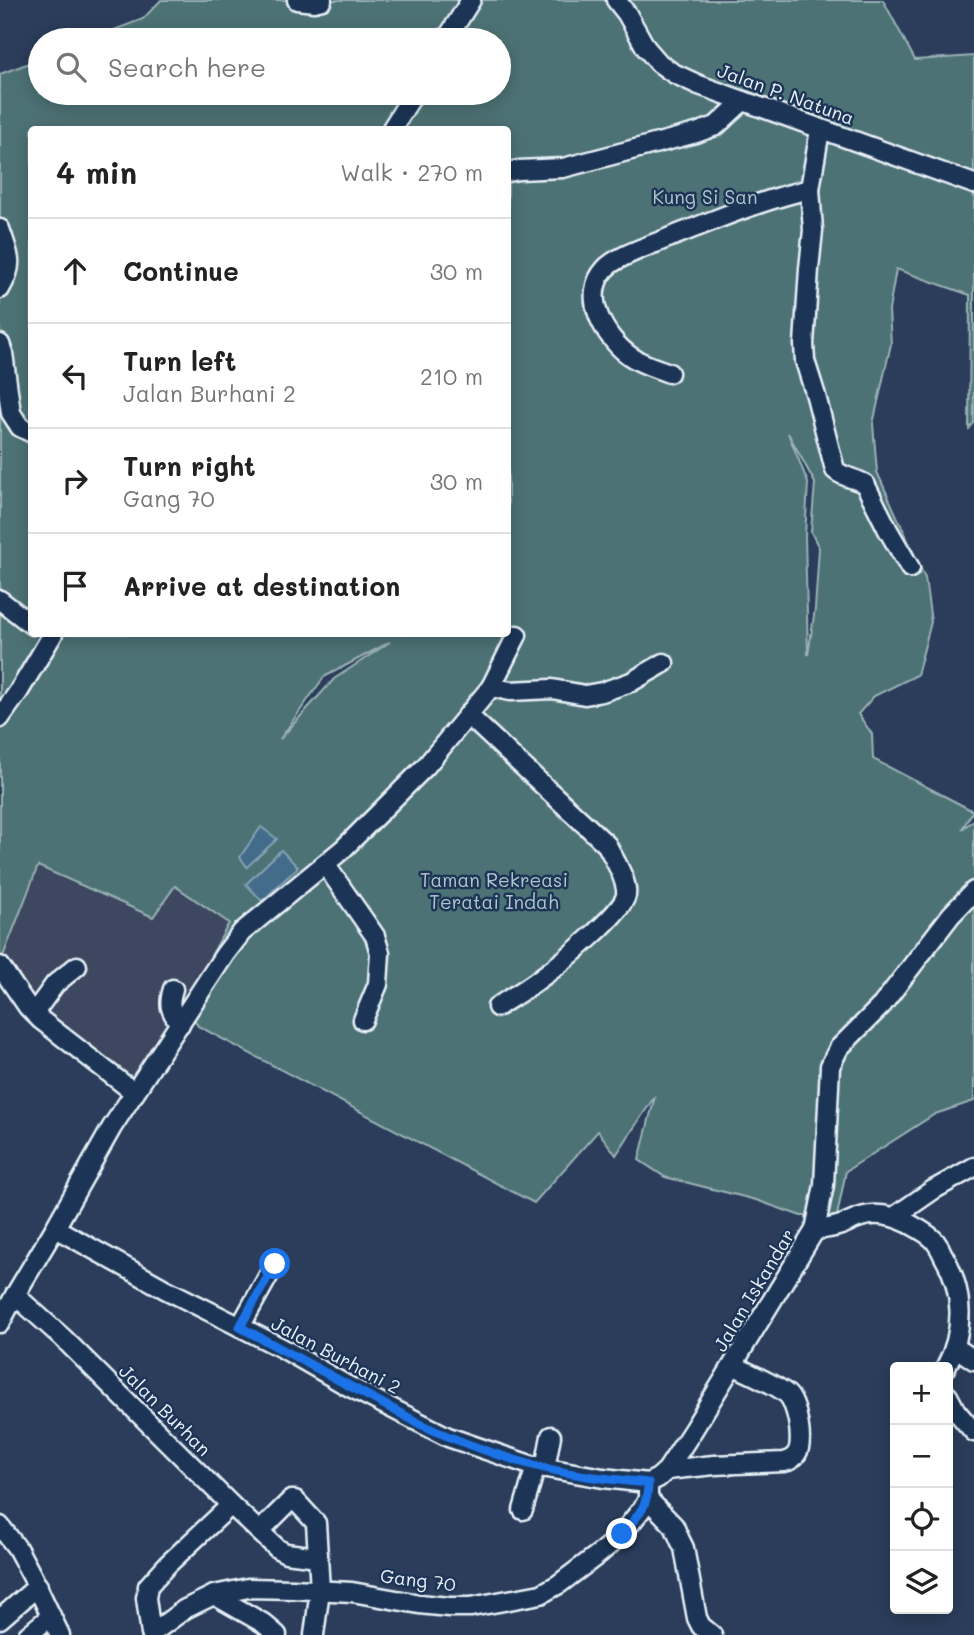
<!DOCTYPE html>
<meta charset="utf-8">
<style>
:root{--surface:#fff;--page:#f6f6f6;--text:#222;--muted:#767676;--line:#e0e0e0}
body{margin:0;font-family:Mali,sans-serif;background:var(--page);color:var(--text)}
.controls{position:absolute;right:21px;bottom:21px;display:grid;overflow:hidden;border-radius:7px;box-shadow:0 4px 18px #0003}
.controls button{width:63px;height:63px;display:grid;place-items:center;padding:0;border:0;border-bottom:2px solid var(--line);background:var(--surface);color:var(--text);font:35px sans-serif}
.stop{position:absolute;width:21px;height:21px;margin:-16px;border:5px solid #1a73e8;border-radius:50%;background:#fff}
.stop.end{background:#1a73e8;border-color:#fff;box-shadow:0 2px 7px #0008}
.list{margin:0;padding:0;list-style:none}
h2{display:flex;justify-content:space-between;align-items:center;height:91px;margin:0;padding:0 28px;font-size:30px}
h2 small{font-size:23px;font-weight:400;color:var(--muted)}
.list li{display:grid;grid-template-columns:46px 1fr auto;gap:21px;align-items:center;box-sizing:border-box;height:105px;padding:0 28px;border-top:2px solid var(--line)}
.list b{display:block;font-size:26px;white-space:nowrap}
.list p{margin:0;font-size:23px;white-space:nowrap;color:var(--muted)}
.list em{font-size:23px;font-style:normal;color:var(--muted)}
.icon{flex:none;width:38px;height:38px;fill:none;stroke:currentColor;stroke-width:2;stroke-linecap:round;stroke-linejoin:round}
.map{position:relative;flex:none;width:974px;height:1635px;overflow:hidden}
.search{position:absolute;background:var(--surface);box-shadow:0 4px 18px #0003;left:28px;top:28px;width:483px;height:77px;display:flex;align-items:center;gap:18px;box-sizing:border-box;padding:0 24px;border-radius:38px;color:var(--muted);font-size:26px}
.panel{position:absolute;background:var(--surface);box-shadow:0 4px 18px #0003;left:28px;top:126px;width:483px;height:511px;border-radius:7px}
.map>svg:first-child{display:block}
</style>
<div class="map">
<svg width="974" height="1635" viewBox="0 0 974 1635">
<rect width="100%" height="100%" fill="#2b3d5b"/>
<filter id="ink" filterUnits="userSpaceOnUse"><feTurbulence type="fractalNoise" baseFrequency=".0143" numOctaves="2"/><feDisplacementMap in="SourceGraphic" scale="14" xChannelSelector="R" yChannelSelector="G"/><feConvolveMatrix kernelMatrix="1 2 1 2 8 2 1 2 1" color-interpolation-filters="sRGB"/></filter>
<g filter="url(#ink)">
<path fill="#3c4760" d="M38,866l115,51 21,-31 55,37 -44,81 -54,79 -92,-65 -9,-24 -28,-35z"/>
<path fill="#4d7275" stroke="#9ab2b6" stroke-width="2" fill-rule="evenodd" d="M161,0h722l32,60 59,-4v367l-5,6 1,-134 -74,-26 -7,41 2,34 -18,80 4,48 48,106 6,44 -14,53 -43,21 -16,18 14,20 1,25 100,52 -11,18 12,-9v281l-39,13 -89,57 -9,45h-36l-45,-16 -91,-23 -26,-17 16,-64 -39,59 -18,-24 -64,72 -336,-177 -13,-22 44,-81 -54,-37 -22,31 -115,-51 -36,93 -2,-2v-883l40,-15v34h459v-53h-411l55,-21zM32,130h476v504h-476zM788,433l27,50 -4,49 8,16 -4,61 -7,46 -3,-119 3,-53zM390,642l-56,37 -54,60 44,-62z"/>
<g fill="#426c89" stroke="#84a1b5" stroke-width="2">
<path d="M261,827l16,12 -30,28 -7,-10z"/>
<path d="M281,850l17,17 -36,34 -16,-17z"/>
</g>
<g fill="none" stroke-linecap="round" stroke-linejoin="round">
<defs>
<g id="minor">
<path d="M297,0l17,2 8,-2"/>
<path d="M616,0l11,14 19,34 13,15 14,10 26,12 275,99"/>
<path d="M446,40l25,-40"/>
<path d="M391,130l23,-37"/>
<path d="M820,130l-10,59 3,41 -4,39 -5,75 1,17 11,35 19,74c9,8 20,8 30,14l23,46 22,38"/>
<path d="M508,172l11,-2 44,-2 133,-35 20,-7 27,-25"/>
<path d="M0,229c9,27 15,34 0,60"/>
<path d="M0,344l3,9 8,60 9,14 12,6"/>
<path d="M669,373c-13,-5 -28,-9 -39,-17 -25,-18 -50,-60 -25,-87 11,-13 47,-24 63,-31 47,-18 93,-38 142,-49"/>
<path d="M0,600l32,25"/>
<path d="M491,687l19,4 42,-2 33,6 17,-3 29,-10 33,-19"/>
<path d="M468,715l139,130c6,13 21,35 19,50 -3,18 -67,70 -84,82 -14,11 -30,20 -45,30"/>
<path d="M0,718l19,-27 34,-57"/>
<path d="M325,864l50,72 5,17 -2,31 -15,36"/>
<path d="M0,966l28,41 13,13 94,73"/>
<path d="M173,989c-5,16 -3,21 7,35"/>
<path d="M34,1013l21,-29 22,-18"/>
<path d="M894,1217l39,-27 41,-23"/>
<path d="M55,1228l57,-101 113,-173 17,-22 101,-83 83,-83 65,-79 26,-52"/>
<path d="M815,1230c9,-1 18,-2 26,-5 10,-4 20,-10 31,-10 12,-1 25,3 36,8 9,5 20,10 27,18 3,4 6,9 8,14 21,35 22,76 3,112"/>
<path d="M15,1295l40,-67 110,61 117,59 64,37 102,52 82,28 73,13 45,5"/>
<path d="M0,1323l15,-28 48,43 168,167 47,44 8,4 32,4"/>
<path d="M240,1327l35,-63"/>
<path d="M955,1347l19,13"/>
<path d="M948,1396l8,15 18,21"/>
<path d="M545,1468l6,-32"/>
<path d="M667,1470l47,-5 70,-3c6,-1 10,-4 13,-9 7,-11 0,-50 -10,-59 -12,-10 -39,-21 -54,-29"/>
<path d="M648,1483l10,-5 9,-8 26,-40 122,-200 9,-45 6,-119 9,-18 43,-43 69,-90 23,-24"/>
<path d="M648,1499l26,27 6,14 4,8 13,70 4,8 11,9"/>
<path d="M231,1505l-64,60 -19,21 -2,12 5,36 34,-25 29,-14 49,28 14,12"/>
<path d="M523,1510l13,-44"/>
<path d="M0,1526l17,22 16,30 27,57"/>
<path d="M260,1531l31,-31h4l21,23 4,67 -6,45"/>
<path d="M214,1595l34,-7 45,1 59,3 67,12 30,3h22l70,-13 18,-10 41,-31 22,-19 23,-29 3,-6v-16"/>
<path d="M0,1619l38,-33"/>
<path d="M28,1635l23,-19"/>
</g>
</defs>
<use href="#minor" stroke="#e8f1f8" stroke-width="23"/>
<use href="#minor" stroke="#1d3557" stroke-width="18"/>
</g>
</g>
<g fill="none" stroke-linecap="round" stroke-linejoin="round" filter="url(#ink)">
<path stroke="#1a73e8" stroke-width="9" d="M275,1264l-35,63 182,98c35,16 70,29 107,39 38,11 79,15 119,19 0,26 -11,33 -26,51"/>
</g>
<g text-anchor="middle" stroke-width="5" stroke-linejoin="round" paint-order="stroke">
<g font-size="19" fill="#e8f1f8" stroke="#1d3557">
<text transform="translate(786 94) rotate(20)" y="7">Jalan P. Natuna</text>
<text transform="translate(754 1290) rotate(-59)" y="7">Jalan Iskandar</text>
<text transform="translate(336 1355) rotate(28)" y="7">Jalan Burhani 2</text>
<text transform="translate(165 1410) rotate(45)" y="7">Jalan Burhan</text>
<text transform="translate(418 1580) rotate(7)" y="7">Gang 70</text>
</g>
<g font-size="19" fill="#b2c5ca" stroke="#1d3557">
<text x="705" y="204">Kung Si San</text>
<text x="494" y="887">Taman Rekreasi<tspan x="494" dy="22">Teratai Indah</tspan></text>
</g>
</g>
</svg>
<div class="controls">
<button>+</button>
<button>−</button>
<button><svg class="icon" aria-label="locate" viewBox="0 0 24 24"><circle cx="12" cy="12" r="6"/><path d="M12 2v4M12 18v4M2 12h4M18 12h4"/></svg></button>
<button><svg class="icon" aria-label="layers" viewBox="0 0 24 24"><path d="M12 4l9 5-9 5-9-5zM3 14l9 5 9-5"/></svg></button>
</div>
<div class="stop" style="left:275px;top:1264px"></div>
<div class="stop end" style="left:622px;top:1534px"></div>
<div class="search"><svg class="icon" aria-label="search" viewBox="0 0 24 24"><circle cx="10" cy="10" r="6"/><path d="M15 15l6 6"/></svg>Search here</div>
<section class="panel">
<h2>4 min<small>Walk · 270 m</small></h2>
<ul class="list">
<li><svg class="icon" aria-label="ahead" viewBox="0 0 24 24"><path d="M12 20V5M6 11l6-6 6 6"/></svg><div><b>Continue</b></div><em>30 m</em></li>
<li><svg class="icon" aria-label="left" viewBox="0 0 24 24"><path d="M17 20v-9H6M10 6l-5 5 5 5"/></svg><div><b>Turn left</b><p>Jalan Burhani 2</p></div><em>210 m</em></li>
<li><svg class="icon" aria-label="right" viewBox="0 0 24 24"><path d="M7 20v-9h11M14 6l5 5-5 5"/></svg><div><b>Turn right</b><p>Gang 70</p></div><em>30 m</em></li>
<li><svg class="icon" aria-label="arrive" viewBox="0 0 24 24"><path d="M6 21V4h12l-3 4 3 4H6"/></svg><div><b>Arrive at destination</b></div></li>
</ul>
</section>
</div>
